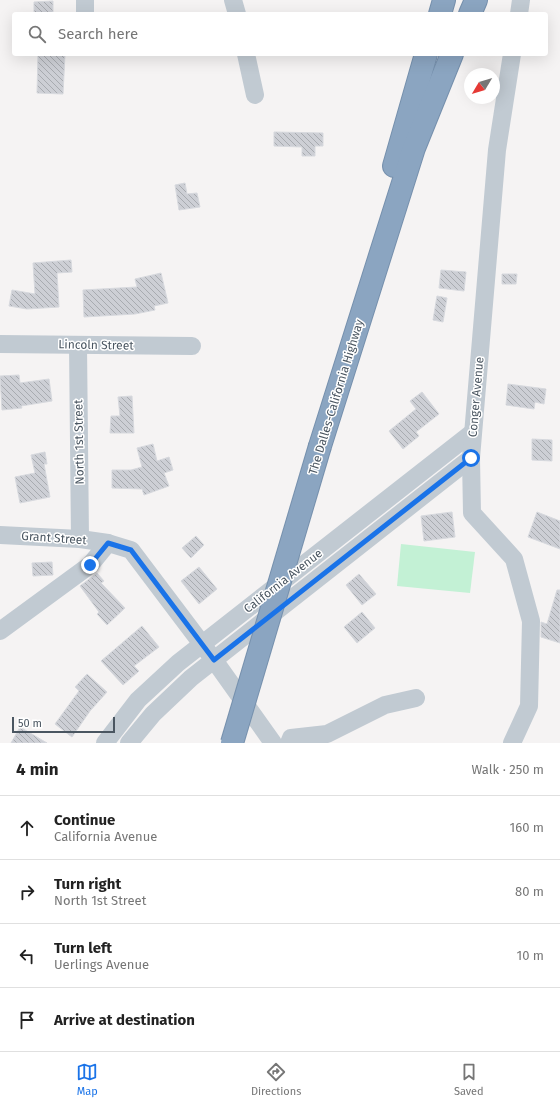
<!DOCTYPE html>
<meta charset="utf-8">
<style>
:root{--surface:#fff;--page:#f2f2f2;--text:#222;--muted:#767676;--line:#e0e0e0;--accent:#1a73e8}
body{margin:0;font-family:"Fira Sans",sans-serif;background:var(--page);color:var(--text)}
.compass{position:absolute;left:464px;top:68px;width:36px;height:36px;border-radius:50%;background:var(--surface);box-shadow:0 4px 16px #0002;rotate:232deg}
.scale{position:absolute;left:12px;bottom:10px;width:103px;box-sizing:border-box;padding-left:4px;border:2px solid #4a5661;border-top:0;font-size:11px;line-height:14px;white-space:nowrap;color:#4a5661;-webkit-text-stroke:3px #fff;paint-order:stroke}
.stop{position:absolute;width:12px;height:12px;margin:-9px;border:3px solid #1a73e8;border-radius:50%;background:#fff}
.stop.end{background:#1a73e8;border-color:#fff;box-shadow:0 1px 4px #0008}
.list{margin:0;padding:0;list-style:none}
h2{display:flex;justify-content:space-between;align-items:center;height:52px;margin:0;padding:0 16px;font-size:17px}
h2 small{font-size:13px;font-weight:400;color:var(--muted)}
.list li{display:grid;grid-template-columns:26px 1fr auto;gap:12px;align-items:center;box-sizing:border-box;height:64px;padding:0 16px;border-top:1px solid var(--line)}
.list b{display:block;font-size:15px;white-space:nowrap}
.list p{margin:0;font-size:13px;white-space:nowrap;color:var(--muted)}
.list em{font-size:13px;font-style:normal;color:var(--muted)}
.icon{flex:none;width:22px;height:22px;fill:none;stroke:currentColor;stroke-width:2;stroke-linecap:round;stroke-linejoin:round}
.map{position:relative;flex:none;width:560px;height:743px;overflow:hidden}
.search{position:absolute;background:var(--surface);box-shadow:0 4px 16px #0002;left:12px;right:12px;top:12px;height:44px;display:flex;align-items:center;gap:10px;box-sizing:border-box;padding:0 14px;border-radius:4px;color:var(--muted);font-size:15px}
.sheet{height:308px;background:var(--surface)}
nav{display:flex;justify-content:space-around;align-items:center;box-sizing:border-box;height:56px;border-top:1px solid var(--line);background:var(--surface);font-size:11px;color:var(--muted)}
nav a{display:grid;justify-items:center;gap:2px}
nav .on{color:var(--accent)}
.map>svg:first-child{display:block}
</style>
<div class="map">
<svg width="560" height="743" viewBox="0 0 560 743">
<defs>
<pattern id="building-back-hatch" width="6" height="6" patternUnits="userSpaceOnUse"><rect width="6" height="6" fill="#cdcfd5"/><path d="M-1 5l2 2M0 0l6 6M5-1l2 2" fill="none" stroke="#a8abb0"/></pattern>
</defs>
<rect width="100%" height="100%" fill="#f5f3f3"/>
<path fill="#c3f1d5" d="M401,544l74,8 -5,41 -73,-7z"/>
<g fill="url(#building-back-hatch)" stroke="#d7d9de">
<path d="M53,1v13h-19v-12z"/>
<path d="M38,54h27l-2,40 -26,-1z"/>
<path d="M274,132l49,1v13h-8v10h-13v-9l-28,-1z"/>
<path d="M185,183l2,11 10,-1 3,14 -21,3 -4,-25z"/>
<path d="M71,260l1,12 -15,1 2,34 -32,2 -18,-3 3,-16 23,4 -2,-31z"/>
<path d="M441,270l25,2 -2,19 -25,-3z"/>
<path d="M161,273l7,30 -14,3 1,4 -20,4 -51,3 -1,-27 54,-3 -2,-8z"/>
<path d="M502,274h15l-1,10h-14z"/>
<path d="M437,296l10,2 -4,24 -10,-2z"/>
<path d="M19,375l1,8 29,-4 3,22 -31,5 1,2 -20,2 -2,-34z"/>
<path d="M508,384l38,5 -2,15 -9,-2 -1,7 -28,-4z"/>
<path d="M422,392l17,22 -23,18 3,4 -16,13 -14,-18 27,-22 -6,-8z"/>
<path d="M132,396l2,37h-24l1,-17h9l-2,-19z"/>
<path d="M532,439l20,1v21l-20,-1z"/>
<path d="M153,444l4,17 12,-4 4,13 -9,3 5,13 -25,9 -2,-6 -30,-1v-18h19l11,-3 -5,-19z"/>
<path d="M45,452l2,12h-3l6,33 -30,6 -5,-26 20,-4 -4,-18z"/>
<path d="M452,512l3,25 -31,4 -3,-25z"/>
<path d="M537,512l23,9v28l-32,-12z"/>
<path d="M196,536l8,9 -13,13 -9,-10z"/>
<path d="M52,562l1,13 -20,1 -1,-13z"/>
<path d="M199,567l18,22 -18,15 -18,-23z"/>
<path d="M97,573l7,8 -3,2 24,25 -18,17 -10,-11 2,-2 -19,-26z"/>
<path d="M359,574l17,20 -14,11 -16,-20z"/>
<path d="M557,590h3v53l-19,-6v-15l6,2z"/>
<path d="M362,612l13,16 -18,15 -13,-16z"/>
<path d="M142,626l17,21 -25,19 5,5 -16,14 -22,-24z"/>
<path d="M87,674l20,18 -17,19 -18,26 -17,-13 24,-33 -4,-4z"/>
<path d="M20,727l27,16h-36z"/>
</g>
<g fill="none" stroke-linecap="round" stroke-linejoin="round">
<defs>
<g id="highway">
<path d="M440,14l4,-14"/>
<path d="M470,14l6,-14"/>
<path d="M394,166l32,-112"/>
<path d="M320,446l94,-298 38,-94"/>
</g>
</defs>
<use href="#highway" stroke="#7690ad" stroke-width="24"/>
<g stroke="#c1cad2" stroke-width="18">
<path d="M233,0l4,14"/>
<path d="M85,14v-14"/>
<path d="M519,14l2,-14"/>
<path d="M246,54l9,41"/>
<path d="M0,344l192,2"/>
<path d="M78,345l2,194"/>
<path d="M0,535l80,4 28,4 23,7 83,110 59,83"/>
<path d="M0,631l90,-66 18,-22"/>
<path d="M105,743l33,-43 40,-37 295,-231"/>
<path d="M129,743l24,-29 38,-36 280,-220"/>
<path d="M289,743l2,-5 36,-4 58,-29 31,-7"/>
<path d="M512,743l17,-37 2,-85 -17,-62 -42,-46 -1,-55 26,-308 15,-96"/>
</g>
<use href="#highway" stroke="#8ba5c1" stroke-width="22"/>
<defs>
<path id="highway-bridge" d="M232,743l88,-297"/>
</defs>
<use href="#highway-bridge" stroke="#7690ad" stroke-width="24" stroke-linecap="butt"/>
<use href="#highway-bridge" stroke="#8ba5c1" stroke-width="22"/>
</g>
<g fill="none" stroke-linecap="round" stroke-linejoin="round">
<path stroke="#1a73e8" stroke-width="5" d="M90,565l18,-22 23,7 83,110 257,-202"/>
</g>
<g text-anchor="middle" stroke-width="3" stroke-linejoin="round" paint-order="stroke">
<g font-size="12" fill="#4a5661" stroke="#fff">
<text transform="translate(96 345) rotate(1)" y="4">Lincoln Street</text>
<text transform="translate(336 397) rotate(-73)" y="4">The Dalles-California Highway</text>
<text transform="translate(476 397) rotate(-85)" y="4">Conger Avenue</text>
<text transform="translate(79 442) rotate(-91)" y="4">North 1st Street</text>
<text transform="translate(54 538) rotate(4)" y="4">Grant Street</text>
<text transform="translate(283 581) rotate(-38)" y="4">California Avenue</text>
</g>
</g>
</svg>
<svg class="compass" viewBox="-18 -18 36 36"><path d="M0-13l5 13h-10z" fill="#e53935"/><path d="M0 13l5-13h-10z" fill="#767676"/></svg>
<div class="scale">50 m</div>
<div class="stop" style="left:471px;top:458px"></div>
<div class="stop end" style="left:90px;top:565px"></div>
<div class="search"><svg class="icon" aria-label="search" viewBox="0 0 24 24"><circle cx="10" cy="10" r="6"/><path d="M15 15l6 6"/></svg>Search here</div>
</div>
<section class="sheet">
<h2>4 min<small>Walk · 250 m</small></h2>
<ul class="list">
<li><svg class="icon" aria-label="ahead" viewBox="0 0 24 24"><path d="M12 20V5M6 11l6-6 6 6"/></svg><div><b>Continue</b><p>California Avenue</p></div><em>160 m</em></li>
<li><svg class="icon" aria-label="right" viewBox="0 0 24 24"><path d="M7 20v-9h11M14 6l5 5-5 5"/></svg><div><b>Turn right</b><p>North 1st Street</p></div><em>80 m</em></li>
<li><svg class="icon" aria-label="left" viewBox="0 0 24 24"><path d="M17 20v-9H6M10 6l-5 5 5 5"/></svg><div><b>Turn left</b><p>Uerlings Avenue</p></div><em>10 m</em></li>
<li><svg class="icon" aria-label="arrive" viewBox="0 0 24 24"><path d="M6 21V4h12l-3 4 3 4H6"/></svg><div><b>Arrive at destination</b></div></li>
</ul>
</section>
<nav>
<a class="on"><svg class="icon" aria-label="map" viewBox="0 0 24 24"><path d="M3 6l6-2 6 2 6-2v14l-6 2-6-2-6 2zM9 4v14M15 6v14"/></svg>Map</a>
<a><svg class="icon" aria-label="directions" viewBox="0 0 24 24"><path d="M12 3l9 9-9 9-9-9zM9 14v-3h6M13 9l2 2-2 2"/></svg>Directions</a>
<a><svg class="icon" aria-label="saved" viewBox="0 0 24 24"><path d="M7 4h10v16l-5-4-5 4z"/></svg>Saved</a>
</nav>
